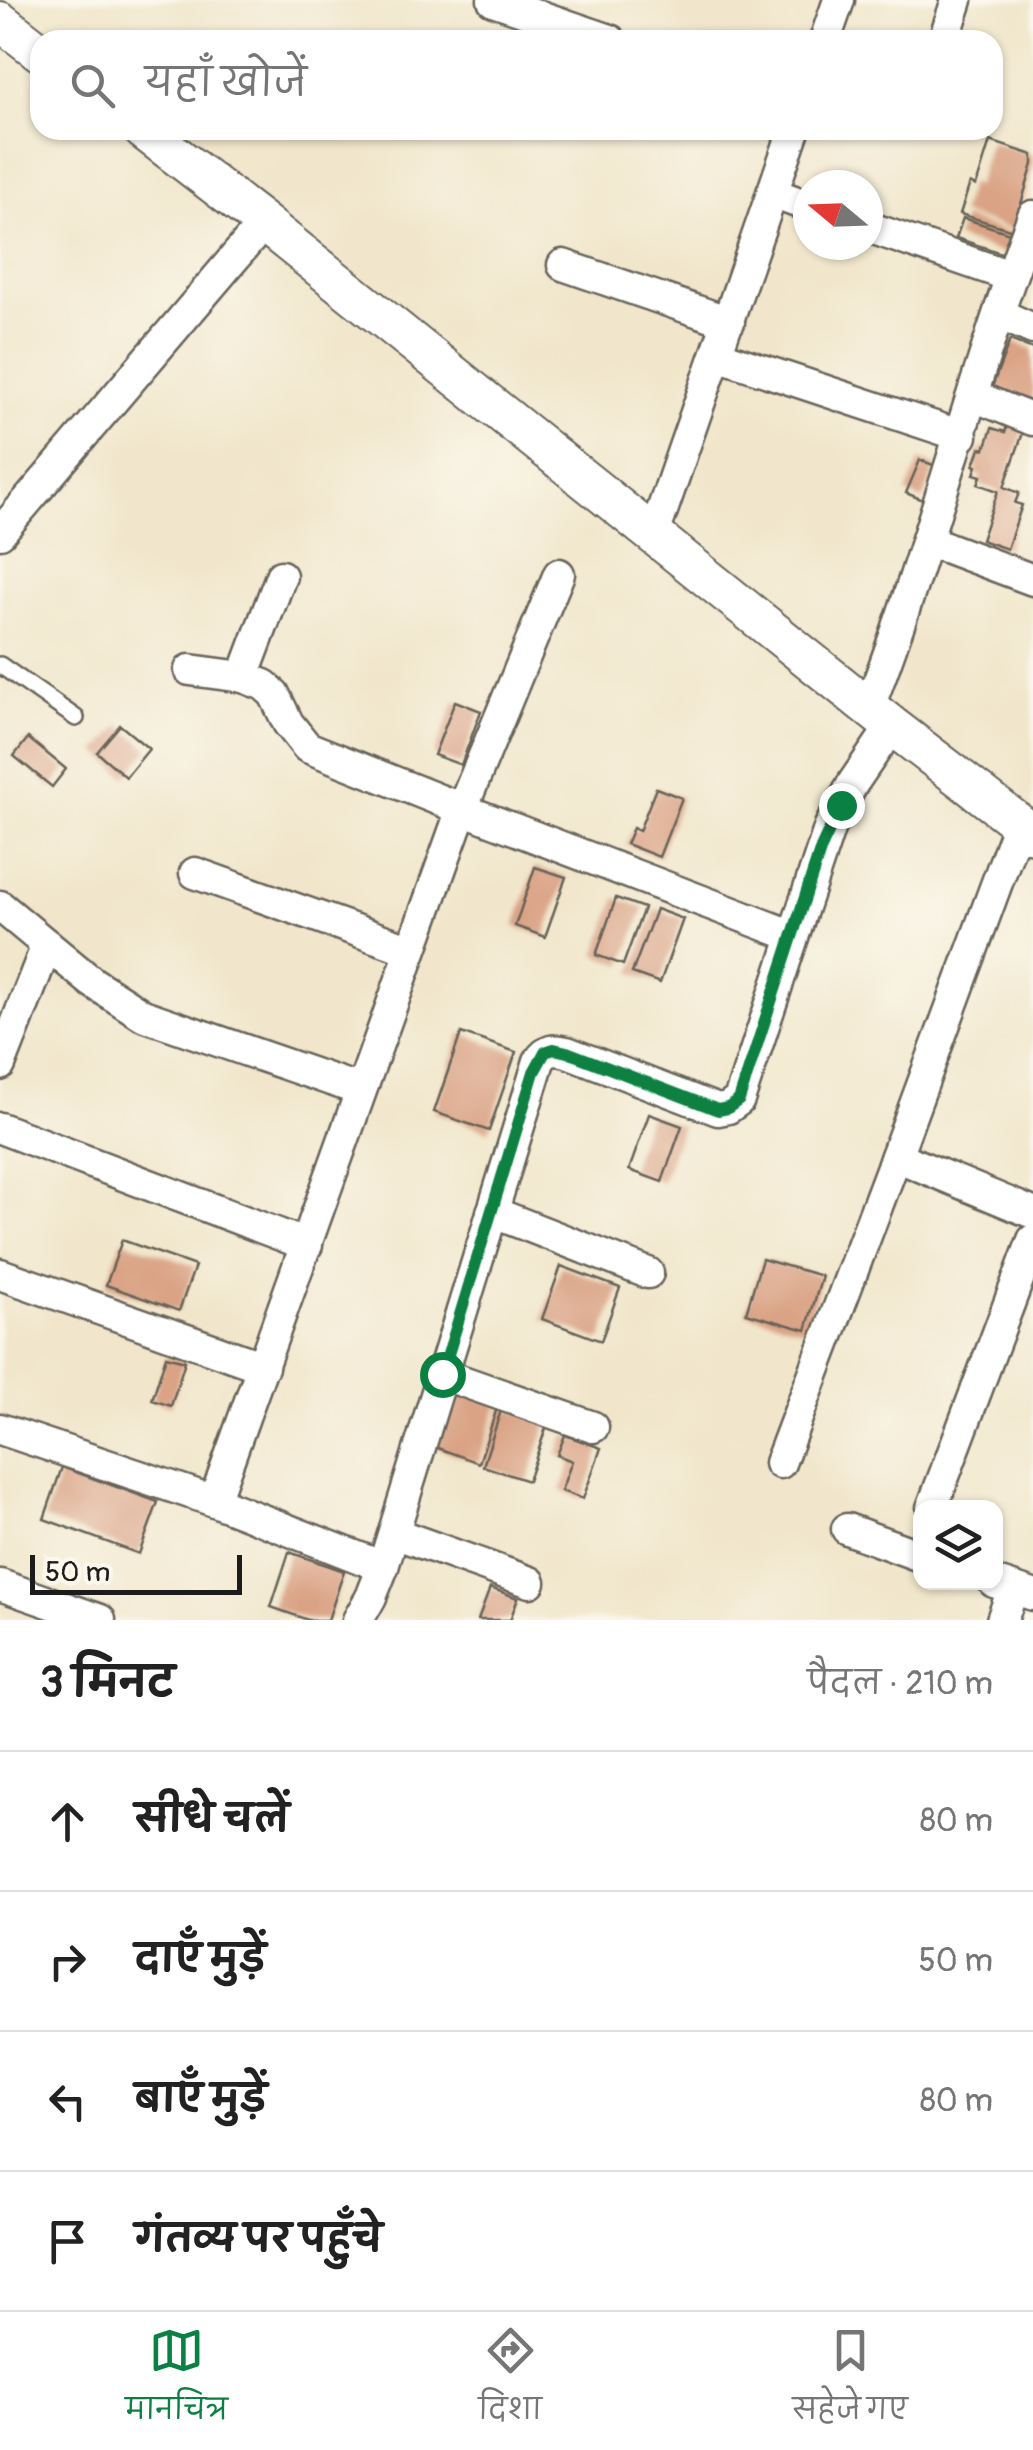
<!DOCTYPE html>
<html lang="hi">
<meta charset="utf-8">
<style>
:root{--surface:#fff;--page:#f6f6f6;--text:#222;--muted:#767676;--line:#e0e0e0;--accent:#0b8043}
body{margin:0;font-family:Pangolin,"Playpen Sans Deva",sans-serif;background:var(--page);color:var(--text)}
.controls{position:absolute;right:30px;bottom:30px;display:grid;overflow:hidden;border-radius:20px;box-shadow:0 2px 8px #0004}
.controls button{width:90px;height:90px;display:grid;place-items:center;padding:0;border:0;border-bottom:2px solid var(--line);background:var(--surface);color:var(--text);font:50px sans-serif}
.compass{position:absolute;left:793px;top:170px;width:90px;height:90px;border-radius:50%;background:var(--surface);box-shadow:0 2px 8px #0004;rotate:289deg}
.scale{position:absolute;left:30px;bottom:25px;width:212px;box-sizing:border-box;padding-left:10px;border:5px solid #1c1c1c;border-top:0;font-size:28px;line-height:35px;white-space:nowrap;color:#1c1c1c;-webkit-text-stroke:8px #fbf7ec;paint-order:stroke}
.stop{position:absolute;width:30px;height:30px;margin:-22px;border:8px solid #0b8043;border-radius:50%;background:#fff}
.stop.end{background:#0b8043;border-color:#fff;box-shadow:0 2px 10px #0008}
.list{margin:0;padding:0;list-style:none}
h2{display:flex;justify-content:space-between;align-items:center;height:130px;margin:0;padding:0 40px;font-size:42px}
h2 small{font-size:32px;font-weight:400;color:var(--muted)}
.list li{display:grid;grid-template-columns:65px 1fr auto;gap:30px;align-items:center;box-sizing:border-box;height:140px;padding:0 40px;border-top:2px solid var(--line)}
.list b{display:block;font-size:38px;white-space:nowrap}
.list em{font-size:32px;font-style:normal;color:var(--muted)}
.icon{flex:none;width:55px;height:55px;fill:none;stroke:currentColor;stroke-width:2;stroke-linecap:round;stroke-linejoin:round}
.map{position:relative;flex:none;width:1033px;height:1620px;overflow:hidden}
.search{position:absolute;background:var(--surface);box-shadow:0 2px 8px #0004;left:30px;right:30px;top:30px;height:110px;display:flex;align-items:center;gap:25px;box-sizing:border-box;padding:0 35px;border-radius:30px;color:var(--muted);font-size:38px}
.sheet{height:690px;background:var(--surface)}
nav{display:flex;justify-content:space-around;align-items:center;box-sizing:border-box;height:140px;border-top:2px solid var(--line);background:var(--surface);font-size:28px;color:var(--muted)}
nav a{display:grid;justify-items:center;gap:5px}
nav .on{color:var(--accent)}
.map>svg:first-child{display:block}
</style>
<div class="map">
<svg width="1033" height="1620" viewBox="0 0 1033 1620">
<rect width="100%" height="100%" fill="#fbf7ec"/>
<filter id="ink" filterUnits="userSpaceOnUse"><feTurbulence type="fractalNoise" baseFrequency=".01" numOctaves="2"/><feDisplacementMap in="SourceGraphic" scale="20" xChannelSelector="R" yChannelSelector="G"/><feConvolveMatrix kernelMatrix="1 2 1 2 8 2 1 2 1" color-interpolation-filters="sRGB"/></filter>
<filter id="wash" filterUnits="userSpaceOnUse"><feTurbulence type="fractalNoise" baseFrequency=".0048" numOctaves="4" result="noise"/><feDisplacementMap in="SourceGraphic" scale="40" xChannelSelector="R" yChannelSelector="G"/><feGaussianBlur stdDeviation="2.25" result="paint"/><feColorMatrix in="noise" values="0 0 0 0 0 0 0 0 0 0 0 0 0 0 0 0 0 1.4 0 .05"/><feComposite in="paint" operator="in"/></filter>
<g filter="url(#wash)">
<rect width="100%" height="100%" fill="#f1e6cb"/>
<g id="blocks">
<g fill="#daa385">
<path d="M990,141l43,14v9l-20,66 -53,-16 10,-31 6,3z"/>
<path d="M963,218l50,16 -6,21 -51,-17z"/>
<path d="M1010,340l23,9v53l-41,-15z"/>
<path d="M1009,422l16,5 -21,60 15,6 -4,10 7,2 -15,44 -26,-9 17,-49 -20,-7 3,-8 -7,-2 3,-8 -3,-1 6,-17 5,1 7,-21 13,4z"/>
<path d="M920,460l16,6 -13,34 -17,-7z"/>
<path d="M455,701l26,10 -20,54 -27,-10z"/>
<path d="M120,725l29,24 -23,28 -29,-25z"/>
<path d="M28,738l38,31 -14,18 -38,-31z"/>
<path d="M656,788l26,10 -23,59 -33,-13 7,-16 6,3z"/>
<path d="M535,867l31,10 -21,60 -30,-11z"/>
<path d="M616,898l28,10 -21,57 -27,-10z"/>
<path d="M656,909l27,10 -23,64 -28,-10z"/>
<path d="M461,1033l55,19 -27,79 -55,-19z"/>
<path d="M649,1114l33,12 -20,56 -33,-12z"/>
<path d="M122,1240l73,26 -16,45 -73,-26z"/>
<path d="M762,1259l60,17 -16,54 -60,-17z"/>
<path d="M561,1266l59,22 -19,53 -59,-22z"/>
<path d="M166,1356l19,5 -14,45 -19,-6z"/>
<path d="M452,1389l46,16 -19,58 -47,-17z"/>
<path d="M502,1407l46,15 -20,59 -45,-15z"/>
<path d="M565,1435l36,13 -18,51 -22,-8 11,-30 -15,-6z"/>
<path d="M62,1467l96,35 -19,52 -95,-35z"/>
<path d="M289,1552l55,19 -16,49h-20l-37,-13z"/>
<path d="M490,1588l28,10 -8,22h-32z"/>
</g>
</g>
</g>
<g filter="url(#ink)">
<use href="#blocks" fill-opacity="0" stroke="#676359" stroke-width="2.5"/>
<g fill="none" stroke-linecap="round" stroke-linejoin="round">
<defs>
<path id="service" d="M0,665l76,53"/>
<g id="minor">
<path d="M493,0l117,40"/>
<path d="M825,40l14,-40"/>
<path d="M944,40l13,-40"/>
<path d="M772,193l36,13"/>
<path d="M868,227l142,49"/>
<path d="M563,265l166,57"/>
<path d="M999,314l34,15"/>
<path d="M717,355l245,81"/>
<path d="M974,396l59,24"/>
<path d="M0,533l264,-310"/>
<path d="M654,534l140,-404"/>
<path d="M929,541l104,39"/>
<path d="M190,670l53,7 21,8 10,9 14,29 19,24 155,62 97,-235"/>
<path d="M243,677l38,-101"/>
<path d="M869,707c62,-161 103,-330 164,-491"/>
<path d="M1019,823l-123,333 137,57"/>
<path d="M195,873l216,77"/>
<path d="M0,906l92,76 51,33 217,75"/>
<path d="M0,1065l47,-120"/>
<path d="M0,1128l307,117"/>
<path d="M492,1212l156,61"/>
<path d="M0,1274l263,93"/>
<path d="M442,1374l151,53"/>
<path d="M0,1429l214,72"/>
<path d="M780,1463l116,-307"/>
<path d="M932,1508l101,-268"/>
<path d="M847,1529l73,27"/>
<path d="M394,1533l136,49"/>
<path d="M383,1567l-169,-66 248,-692 329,126"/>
<path d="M994,1582l39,13"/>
<path d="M0,1585l100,35"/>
<path d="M358,1620l13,-23 12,-30 156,-506c8,-12 15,-12 28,-9l151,58 10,-2 11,-8 91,-274 23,-43 39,-57"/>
<path d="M1002,1620l11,-31"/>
</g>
<g id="tertiary">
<path d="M0,21l40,31"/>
<path d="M143,130l121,93 628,503 141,108"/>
</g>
</defs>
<use href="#service" stroke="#676359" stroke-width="20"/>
<use href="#minor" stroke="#676359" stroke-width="35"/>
<use href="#tertiary" stroke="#676359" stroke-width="42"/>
<use href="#service" stroke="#fff" stroke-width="15"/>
<use href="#minor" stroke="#fff" stroke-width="30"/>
<use href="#tertiary" stroke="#fff" stroke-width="38"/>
</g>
</g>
<g fill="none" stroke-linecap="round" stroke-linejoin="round" filter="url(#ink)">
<path stroke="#0b8043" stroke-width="12" d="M442,1374l92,-302 11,-20 9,-3 13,3 151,58 10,-2 11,-8 82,-252 20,-43"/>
</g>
</svg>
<div class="controls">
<button><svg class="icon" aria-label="layers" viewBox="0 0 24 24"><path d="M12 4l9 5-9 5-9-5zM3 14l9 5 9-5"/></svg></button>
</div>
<svg class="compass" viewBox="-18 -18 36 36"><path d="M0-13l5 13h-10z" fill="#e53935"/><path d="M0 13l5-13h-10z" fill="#767676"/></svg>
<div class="scale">50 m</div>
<div class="stop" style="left:442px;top:1374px"></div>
<div class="stop end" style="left:841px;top:805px"></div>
<div class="search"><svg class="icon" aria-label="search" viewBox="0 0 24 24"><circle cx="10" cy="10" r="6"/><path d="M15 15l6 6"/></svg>यहाँ खोजें</div>
</div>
<section class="sheet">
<h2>3 मिनट<small>पैदल · 210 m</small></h2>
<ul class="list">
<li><svg class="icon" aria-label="ahead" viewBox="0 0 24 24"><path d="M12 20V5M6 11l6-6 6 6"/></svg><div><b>सीधे चलें</b></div><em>80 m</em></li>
<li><svg class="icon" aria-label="right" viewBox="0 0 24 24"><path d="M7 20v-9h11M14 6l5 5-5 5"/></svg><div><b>दाएँ मुड़ें</b></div><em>50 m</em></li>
<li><svg class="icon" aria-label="left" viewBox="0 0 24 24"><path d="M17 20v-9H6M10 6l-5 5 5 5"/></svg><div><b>बाएँ मुड़ें</b></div><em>80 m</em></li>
<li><svg class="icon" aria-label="arrive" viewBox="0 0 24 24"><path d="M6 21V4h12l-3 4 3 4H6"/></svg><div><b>गंतव्य पर पहुँचे</b></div></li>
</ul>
</section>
<nav>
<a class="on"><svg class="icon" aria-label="map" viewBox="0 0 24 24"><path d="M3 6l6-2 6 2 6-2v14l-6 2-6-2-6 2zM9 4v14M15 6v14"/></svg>मानचित्र</a>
<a><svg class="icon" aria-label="directions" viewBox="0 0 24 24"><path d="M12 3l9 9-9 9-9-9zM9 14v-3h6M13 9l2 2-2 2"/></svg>दिशा</a>
<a><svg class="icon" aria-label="saved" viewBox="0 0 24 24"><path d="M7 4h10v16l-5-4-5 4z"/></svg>सहेजे गए</a>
</nav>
